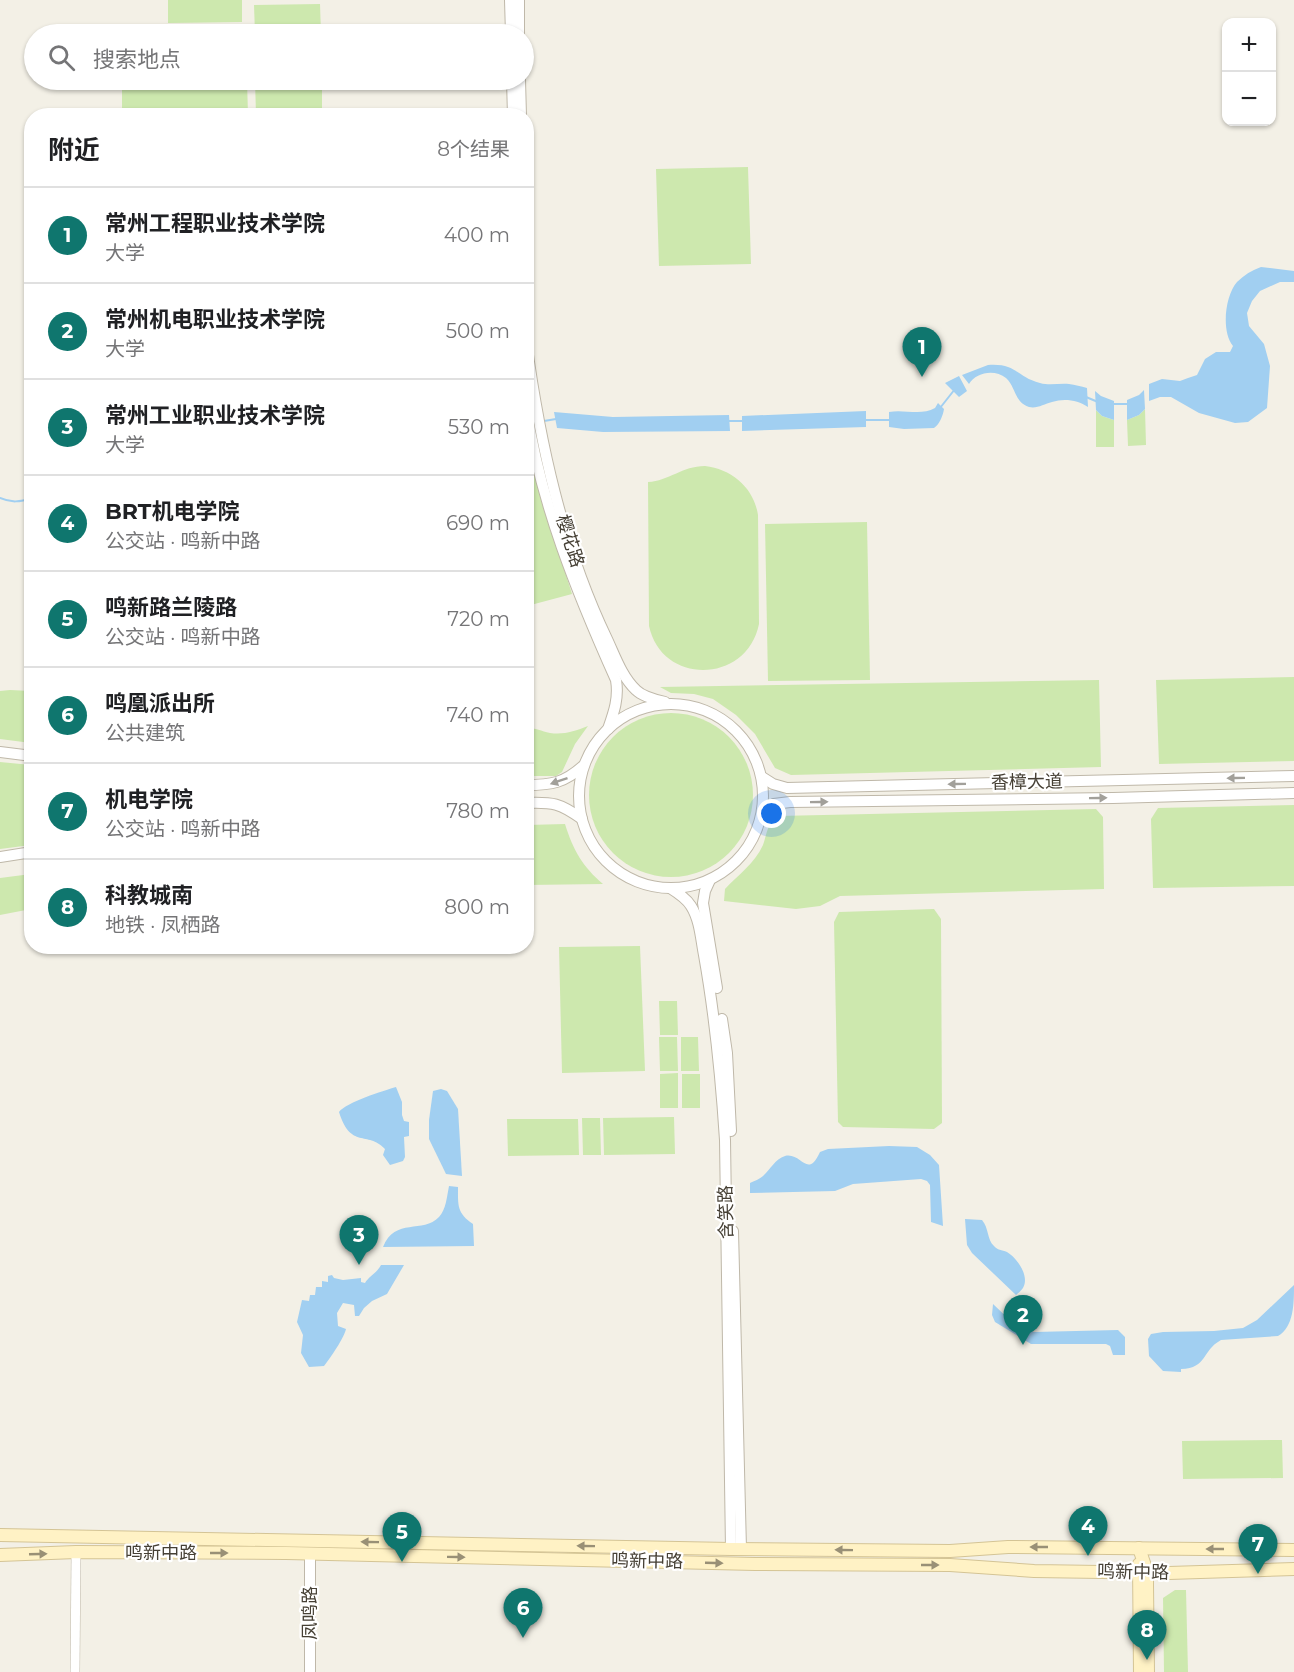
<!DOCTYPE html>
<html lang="zh">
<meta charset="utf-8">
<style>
:root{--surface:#fff;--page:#f2f2f2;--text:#202124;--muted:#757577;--line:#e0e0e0;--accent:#0f766e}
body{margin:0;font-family:Montserrat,"Noto Sans SC",sans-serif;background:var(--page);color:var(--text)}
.controls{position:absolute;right:18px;top:18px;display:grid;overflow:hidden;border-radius:12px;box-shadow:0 2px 4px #0004}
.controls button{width:54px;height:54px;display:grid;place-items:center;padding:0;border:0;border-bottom:2px solid var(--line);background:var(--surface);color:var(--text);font:30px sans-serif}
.you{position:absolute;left:772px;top:814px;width:21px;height:21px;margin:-15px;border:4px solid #fff;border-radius:50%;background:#1a73e8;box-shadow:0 0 0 9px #1a73e833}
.badge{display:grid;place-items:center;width:39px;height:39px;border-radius:50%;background:var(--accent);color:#fff;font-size:20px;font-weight:700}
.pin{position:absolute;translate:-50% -50px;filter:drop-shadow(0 2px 3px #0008)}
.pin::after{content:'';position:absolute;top:32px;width:21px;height:18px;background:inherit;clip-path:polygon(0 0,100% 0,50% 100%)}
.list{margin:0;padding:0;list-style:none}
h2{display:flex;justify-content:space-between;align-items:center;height:78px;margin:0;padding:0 24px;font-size:26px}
h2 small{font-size:20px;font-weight:400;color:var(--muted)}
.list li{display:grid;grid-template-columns:39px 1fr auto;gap:18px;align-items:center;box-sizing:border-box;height:96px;padding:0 24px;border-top:2px solid var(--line)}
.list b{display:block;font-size:22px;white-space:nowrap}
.list p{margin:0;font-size:20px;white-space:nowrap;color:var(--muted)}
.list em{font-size:20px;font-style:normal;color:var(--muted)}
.icon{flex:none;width:33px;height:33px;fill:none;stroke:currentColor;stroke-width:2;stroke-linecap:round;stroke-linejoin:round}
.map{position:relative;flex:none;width:1294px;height:1672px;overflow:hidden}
.search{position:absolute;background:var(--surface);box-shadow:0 2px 4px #0004;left:24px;top:24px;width:510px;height:66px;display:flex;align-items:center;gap:15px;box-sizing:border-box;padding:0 21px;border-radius:33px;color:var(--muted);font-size:22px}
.panel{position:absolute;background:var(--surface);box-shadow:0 2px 4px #0004;left:24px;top:108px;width:510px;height:846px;border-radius:24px}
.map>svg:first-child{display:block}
</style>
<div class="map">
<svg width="1294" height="1672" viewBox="0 0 1294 1672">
<rect width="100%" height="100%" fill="#f3f0e6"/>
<g fill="#cde8ae">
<path d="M168,0h74v22l-74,1z"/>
<path d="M320,4l1,30h-66l-1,-29z"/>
<path d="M247,32v2h-125v-1z"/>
<path d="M122,80h125l1,35h-126z"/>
<path d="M255,80h67v35h-66z"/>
<path d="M748,167l3,97 -92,2 -3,-97z"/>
<path d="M1145,409l1,36 -18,1 -1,-26 12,-5z"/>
<path d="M1096,410l6,6 12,4v27h-18z"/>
<path d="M526,448l46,146 -45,12h-1z"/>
<path d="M705,466c27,3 49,22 53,49l1,109c-12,60 -97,62 -110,2l-1,-144c21,-1 34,-16 57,-16z"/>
<path d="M867,522l3,158 -102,1 -3,-157z"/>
<path d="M1294,677v84l-135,3 -3,-84z"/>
<path d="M1099,680l2,87 -310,8 -16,-7 -20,-34 -19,-19 -23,-16 -19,-5 -23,-1 -11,-6z"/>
<path d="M10,690l21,1v52l-31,-4v-48z"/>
<circle cx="671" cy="795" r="82"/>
<path d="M588,726l-13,18 -13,28 -6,4h-29v-48c9,0 14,3 23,5 14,2 25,-2 38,-7z"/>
<path d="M0,762l31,3v80l-31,4z"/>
<path d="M1294,805v81l-141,2 -2,-69 7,-11z"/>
<path d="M1096,809l7,8 1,72 -264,7 -20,10 -24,3 -72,-8 1,-12c13,-14 30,-26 38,-44 4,-11 4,-22 15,-29z"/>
<path d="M565,824c8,26 18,43 38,60l-76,1v-60z"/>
<path d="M31,874v35l-31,6v-37z"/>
<path d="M934,909l7,10 1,204 -8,6 -91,-2 -5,-5 -4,-200 5,-10z"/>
<path d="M640,946l5,125 -83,2 -3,-126z"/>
<path d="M659,1001h18l1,34h-18z"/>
<path d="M659,1037h18l1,34h-18z"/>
<path d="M681,1037h17l1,34h-18z"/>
<path d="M678,1073v35h-18v-34z"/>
<rect x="682" y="1074" width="18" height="34"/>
<path d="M674,1117l1,37 -71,1 -1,-37z"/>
<path d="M582,1118h18l1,37h-18z"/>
<path d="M507,1119h71l1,36 -71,1z"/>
<path d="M1282,1440l1,38 -100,1 -1,-38z"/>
<path d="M1175,1590h11l2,82h-24l-1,-74z"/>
</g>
<g fill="#a1cff1">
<path d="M1261,267l33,4v11h-14l-20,9 -8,10 -5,12 2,13 15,18 6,22 -3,42 -19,14 -13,1 -36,-10 -28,-16h-11l-11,4v-17l13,-5 18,2 8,-3 9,-3 8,-16 11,-7h14l3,-6c-12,-15 -8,-50 4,-64 7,-7 15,-12 24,-15z"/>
<path d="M988,365c29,-2 28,12 52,18 10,3 19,0 29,1 6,1 12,2 18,4l1,19c-10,-7 -24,-9 -36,-5 -8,2 -15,7 -23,5 -15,-5 -13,-20 -23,-29 -11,-9 -30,-6 -37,6l-7,-9z"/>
<path d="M959,376l8,15 -8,6 -14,-14z"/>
<path d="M1144,390l1,19 -6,6 -12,5v-20l12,-5z"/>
<path d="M1095,391l6,5 13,5v19l-12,-4 -6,-6z"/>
<path d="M938,403l6,6c-1,6 -4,15 -10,19l-30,1 -15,-2v-15c15,-3 32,4 46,-4z"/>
<path d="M866,411v16l-124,4v-15z"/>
<path d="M554,412l59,5 116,-2 1,16 -127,1 -46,-4z"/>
<path d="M396,1087l6,15v13l2,6 5,1v14l-5,1 1,20 -2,4 -13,4 -7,-10 2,-6c-18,-19 -34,1 -46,-37 8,-10 44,-21 57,-25z"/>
<path d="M441,1089l6,2 11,18 4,67 -16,-2 -17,-35v-19l4,-29z"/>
<path d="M889,1146l28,1 13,8 9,10 4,61 -12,-4 -1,-37 -3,-4 -6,-2 -68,5 -18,7 -85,2v-10c4,-2 10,-4 13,-7 7,-6 12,-17 22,-20 17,-4 22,24 35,-4l8,-3z"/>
<path d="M449,1186l9,1c0,19 -1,26 15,37l1,22 -91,1c12,-30 40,-13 56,-30 7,-7 8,-21 10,-31z"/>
<path d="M965,1219l17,1c7,8 5,20 12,26 3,4 8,4 13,6 10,6 23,24 16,36 -2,3 -5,5 -7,7l-44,-42 -5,-8z"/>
<path d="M381,1265h23l-17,29 -15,7 -8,7 -5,8h-4l-1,-11 -11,-2 -6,10 1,13 8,3c-2,9 -15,28 -22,37l-15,1 -8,-14 2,-18 -6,-13 5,-22 7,1 1,-6h5l1,-8h6v-6l6,1v-6l4,-1 2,3 9,2 18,-2v4l4,1c4,-7 12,-10 16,-18z"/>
<path d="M1294,1285c0,18 0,42 -16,51l-57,4c-20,11 -13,28 -40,29v3l-18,-1 -14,-15 -1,-17 3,-5 12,-2 51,-1 29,-3 14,-8z"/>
<path d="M993,1304l21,20 20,8 84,-2 7,7v18h-12l-3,-9 -4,-2h-75l-36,-22 -3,-7z"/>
</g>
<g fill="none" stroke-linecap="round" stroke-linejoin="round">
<g stroke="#a1cff1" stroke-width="2">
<path d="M1086,397l12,5"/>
<path d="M1112,404h15"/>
<path d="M940,408l15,-19"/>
<path d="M865,420h27"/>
<path d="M544,421l12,-2"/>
<path d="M727,421h18"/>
<path d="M0,498c11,5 20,4 32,0"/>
</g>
<defs>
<path id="minor" d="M75,1672l1,-120"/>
<g id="tertiary">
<path d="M510,0l1,34"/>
<path d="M519,0v34"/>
<path d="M512,80l1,36"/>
<path d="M520,80l1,36"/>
<path d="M526,341c14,102 36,204 81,298 8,17 15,38 29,51 7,7 20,10 29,12"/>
<path d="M526,407c14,95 51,186 90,273 3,18 -2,32 -8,49"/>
<circle cx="671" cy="796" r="92"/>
<path d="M0,752l32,4"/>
<path d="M762,777l11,7 14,4 507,-12"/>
<path d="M526,785c26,0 38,-2 57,-19"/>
<path d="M526,803c27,-1 34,0 56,16"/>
<path d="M763,812l11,-8 16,-2 323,-4 181,-5"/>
<path d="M0,857l32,-5"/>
<path d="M710,880l-5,11 -2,12 14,85"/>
<path d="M670,888c8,5 16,10 21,18 9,14 10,34 13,49 11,62 17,123 21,185l6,409"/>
<path d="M722,1019l5,34 4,78"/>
<path d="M733,1231l8,318"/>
<path d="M310,1554v118"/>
</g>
<g id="secondary">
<path d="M0,1535l731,14 219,2 58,-4 286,3"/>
<path d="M1139,1548l8,24v13l1,87"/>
<path d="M0,1555l76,-3 210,1 469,11 195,1 84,6 135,2 125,-4"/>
<path d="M1139,1564l1,108"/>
</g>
</defs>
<use href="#minor" stroke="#bfb8a9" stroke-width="10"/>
<use href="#tertiary" stroke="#bfb8a9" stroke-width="12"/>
<use href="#secondary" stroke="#d4c495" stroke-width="14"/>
<use href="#minor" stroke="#fff" stroke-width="9"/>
<use href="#tertiary" stroke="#fff" stroke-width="10"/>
<use href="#secondary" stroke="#fff2c5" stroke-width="12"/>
</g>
<defs><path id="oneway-solid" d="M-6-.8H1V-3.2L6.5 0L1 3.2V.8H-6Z" transform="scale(1.5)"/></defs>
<g fill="#a2a09a">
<use href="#oneway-solid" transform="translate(1236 778) rotate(179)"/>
<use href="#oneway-solid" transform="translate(559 781) rotate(161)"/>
<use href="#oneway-solid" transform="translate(957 784) rotate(179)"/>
<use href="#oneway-solid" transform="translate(1098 798) rotate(-1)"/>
<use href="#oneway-solid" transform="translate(819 802) rotate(-1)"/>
</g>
<g fill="#999076">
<use href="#oneway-solid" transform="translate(370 1542) rotate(-179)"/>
<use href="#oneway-solid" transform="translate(586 1546) rotate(-179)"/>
<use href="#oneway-solid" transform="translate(1039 1547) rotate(-180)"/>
<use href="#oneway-solid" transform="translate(1215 1549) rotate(180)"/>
<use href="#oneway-solid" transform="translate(844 1550) rotate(-179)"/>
<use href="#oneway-solid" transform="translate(219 1553)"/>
<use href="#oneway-solid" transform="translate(38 1554) rotate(-2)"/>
<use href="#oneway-solid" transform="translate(456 1557) rotate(1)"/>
<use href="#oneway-solid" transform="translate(714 1563) rotate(2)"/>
<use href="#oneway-solid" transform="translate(930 1565)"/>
</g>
<g text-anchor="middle" stroke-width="4.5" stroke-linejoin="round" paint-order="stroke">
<g font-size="18" fill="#464035" stroke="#fff">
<text transform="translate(570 541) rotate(72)" y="6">樱花路</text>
<text transform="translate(1027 782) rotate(-1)" y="6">香樟大道</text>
<text transform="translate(726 1212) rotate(-91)" y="6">含笑路</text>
<text x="161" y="1559">鸣新中路</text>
<text transform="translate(647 1561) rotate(1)" y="6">鸣新中路</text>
<text transform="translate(1133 1572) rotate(1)" y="6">鸣新中路</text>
<text transform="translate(310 1613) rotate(-90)" y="6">凤鸣路</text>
</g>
</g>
</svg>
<div class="controls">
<button>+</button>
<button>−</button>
</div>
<div class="you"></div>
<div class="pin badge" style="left:922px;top:377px">1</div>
<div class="pin badge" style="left:1023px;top:1345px">2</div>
<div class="pin badge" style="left:359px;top:1265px">3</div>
<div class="pin badge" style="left:1088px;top:1556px">4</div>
<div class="pin badge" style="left:402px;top:1562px">5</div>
<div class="pin badge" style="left:523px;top:1638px">6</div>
<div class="pin badge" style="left:1258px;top:1574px">7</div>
<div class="pin badge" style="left:1147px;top:1660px">8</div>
<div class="search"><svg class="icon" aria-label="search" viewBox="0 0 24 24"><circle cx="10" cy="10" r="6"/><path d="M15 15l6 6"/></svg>搜索地点</div>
<section class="panel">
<h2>附近<small>8个结果</small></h2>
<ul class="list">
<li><span class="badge">1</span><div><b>常州工程职业技术学院</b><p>大学</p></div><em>400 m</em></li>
<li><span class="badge">2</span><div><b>常州机电职业技术学院</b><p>大学</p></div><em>500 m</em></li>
<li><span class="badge">3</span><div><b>常州工业职业技术学院</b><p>大学</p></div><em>530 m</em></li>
<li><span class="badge">4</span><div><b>BRT机电学院</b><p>公交站 · 鸣新中路</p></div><em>690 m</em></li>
<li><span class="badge">5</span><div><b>鸣新路兰陵路</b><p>公交站 · 鸣新中路</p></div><em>720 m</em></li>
<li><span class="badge">6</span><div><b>鸣凰派出所</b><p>公共建筑</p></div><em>740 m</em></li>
<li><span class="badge">7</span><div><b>机电学院</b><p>公交站 · 鸣新中路</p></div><em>780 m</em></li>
<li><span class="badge">8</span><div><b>科教城南</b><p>地铁 · 凤栖路</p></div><em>800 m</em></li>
</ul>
</section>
</div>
